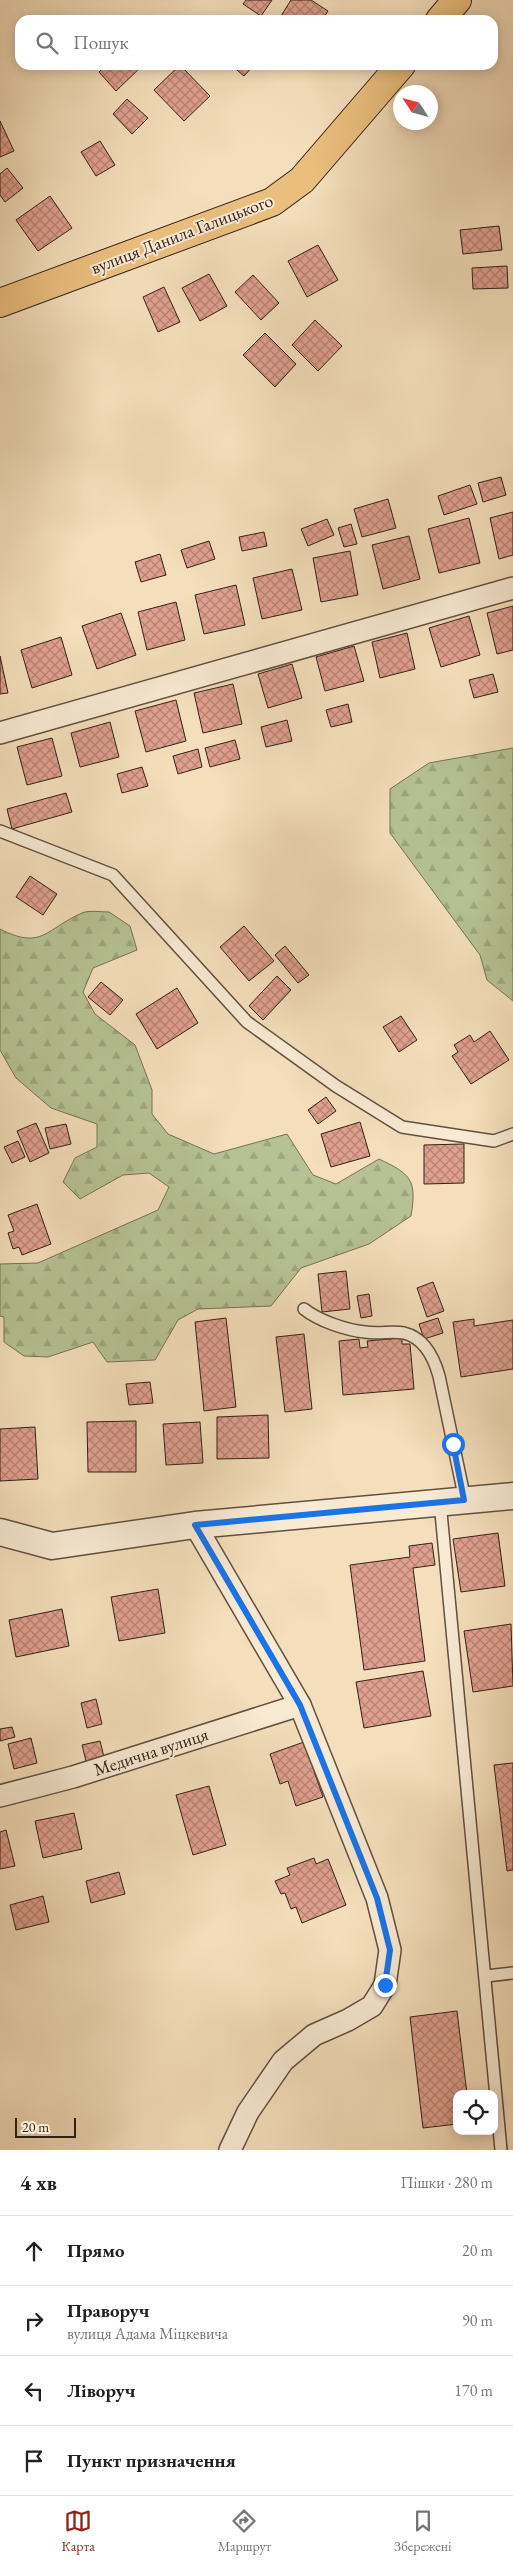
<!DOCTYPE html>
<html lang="uk">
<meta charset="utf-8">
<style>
:root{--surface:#fff;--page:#f2f2f2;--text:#202124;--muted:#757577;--line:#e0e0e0;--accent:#8f2418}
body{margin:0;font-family:"EB Garamond",serif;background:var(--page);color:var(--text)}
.controls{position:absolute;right:15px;bottom:15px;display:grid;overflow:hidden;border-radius:10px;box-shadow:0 2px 12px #0003}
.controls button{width:45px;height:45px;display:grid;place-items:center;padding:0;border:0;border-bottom:1px solid var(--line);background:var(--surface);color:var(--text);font:25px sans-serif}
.compass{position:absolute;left:393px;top:85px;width:45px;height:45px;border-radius:50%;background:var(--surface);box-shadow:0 2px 12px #0003;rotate:306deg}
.scale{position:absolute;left:15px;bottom:12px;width:61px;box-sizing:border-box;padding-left:5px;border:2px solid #322118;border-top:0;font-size:14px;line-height:18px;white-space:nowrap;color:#322118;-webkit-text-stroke:4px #f8ead3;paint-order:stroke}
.stop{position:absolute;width:15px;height:15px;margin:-11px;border:4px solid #1a73e8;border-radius:50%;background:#fff}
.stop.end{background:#1a73e8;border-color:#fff;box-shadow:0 1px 5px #0008}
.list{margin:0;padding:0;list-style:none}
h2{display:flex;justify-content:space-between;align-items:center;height:65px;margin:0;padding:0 20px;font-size:21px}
h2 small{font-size:16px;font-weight:400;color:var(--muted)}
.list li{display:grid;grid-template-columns:32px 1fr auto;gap:15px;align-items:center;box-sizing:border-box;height:70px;padding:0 20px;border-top:1px solid var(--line)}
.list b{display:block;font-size:19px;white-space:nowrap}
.list p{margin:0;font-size:16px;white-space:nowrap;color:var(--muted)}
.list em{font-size:16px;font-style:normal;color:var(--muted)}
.icon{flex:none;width:28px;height:28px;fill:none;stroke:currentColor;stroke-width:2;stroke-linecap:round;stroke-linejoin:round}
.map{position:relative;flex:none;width:513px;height:2150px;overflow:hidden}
.search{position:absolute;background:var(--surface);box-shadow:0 2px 12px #0003;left:15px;right:15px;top:15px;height:55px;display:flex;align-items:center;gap:12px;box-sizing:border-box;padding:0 18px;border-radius:15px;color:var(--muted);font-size:19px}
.sheet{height:345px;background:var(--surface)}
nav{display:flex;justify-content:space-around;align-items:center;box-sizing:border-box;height:70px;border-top:1px solid var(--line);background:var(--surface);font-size:14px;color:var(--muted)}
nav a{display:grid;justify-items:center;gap:2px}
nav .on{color:var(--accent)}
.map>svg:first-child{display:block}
</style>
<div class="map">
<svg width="513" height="2150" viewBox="0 0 513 2150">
<defs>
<pattern id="forest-firs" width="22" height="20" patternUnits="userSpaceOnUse" patternTransform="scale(1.25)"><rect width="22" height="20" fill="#b6c294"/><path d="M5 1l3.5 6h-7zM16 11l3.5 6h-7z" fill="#9da67f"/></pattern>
<pattern id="building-cross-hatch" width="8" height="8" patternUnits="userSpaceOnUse" patternTransform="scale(1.25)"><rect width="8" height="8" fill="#e0a08f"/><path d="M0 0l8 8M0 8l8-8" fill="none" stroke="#b68274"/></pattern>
</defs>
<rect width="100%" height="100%" fill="#f4debb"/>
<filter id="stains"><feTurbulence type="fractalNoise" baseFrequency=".004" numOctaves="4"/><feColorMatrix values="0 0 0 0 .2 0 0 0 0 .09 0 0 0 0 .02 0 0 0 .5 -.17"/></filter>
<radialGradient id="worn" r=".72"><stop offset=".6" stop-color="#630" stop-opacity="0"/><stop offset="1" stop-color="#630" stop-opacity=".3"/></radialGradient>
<g fill="url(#forest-firs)" stroke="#747256">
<path d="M513,748v253l-26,-21 -7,-25 -90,-122v-44l39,-26z"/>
<path d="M109,912l21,14 7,24 -44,18 -10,24 12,22 40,31 17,45v24l16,20 46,20 73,-20 26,41 23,9 43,-25c32,15 38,21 32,57l-42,28 -68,24 -30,38 -73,3 -20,11 -23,40 -48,2 -14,-20 -45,15 -24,-1 -20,-14v-25l-4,-1v-52l38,-1 120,-53 11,-23 -20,-14 -26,2 -43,24 -17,-17 12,-24 22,-11v-23l-46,-16 -35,-30 -16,-28v-121c42,22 47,-1 82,-16 7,-3 19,-1 27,-1z"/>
</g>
<g fill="url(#building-cross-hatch)" stroke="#322118">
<path d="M246,0h26l-11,16 -18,-12z"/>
<path d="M291,0h20l17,11 -6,9h-35l-6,-4z"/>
<path d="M106,65h37l-27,26 -17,-19z"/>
<path d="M180,65l30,31 -26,25 -30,-31z"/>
<path d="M231,65h23l-10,11z"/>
<path d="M127,99l21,19 -16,16 -19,-20z"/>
<path d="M0,121l14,30 -14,6z"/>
<path d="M100,141l15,24 -19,11 -15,-24z"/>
<path d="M7,168l16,20 -18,14 -5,-7v-21z"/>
<path d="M50,196l22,32 -34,23 -22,-31z"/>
<path d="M499,226l3,24 -39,4 -3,-24z"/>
<path d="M318,245l20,35 -31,17 -19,-36z"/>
<path d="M507,266l1,22 -35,1 -1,-21z"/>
<path d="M209,274l18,32 -27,15 -18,-33z"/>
<path d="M253,275l26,28 -18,17 -26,-28z"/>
<path d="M164,287l16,35 -22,10 -15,-35z"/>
<path d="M315,320l27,26 -24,25 -26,-26z"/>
<path d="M265,333l31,31 -21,23 -32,-32z"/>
<path d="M501,477l5,18 -23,7 -5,-19z"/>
<path d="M470,485l7,19 -33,11 -6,-19z"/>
<path d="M388,499l8,29 -34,9 -8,-28z"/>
<path d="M513,512v43l-14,4 -9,-41z"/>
<path d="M469,518l11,45 -41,10 -11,-44z"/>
<path d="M327,519l7,16 -26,11 -7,-17z"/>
<path d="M351,524l6,20 -13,3 -6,-19z"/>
<path d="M264,532l3,14 -25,5 -3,-14z"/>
<path d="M409,536l11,43 -37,10 -11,-44z"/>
<path d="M209,541l6,18 -28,9 -6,-18z"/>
<path d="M350,551l8,44 -37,7 -8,-44z"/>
<path d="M160,554l6,21 -25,7 -6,-20z"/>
<path d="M292,569l10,41 -40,9 -9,-41z"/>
<path d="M236,585l9,40 -41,9 -9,-39z"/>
<path d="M176,602l9,38 -38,10 -9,-38z"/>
<path d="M513,606v44l-16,4 -10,-41z"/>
<path d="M121,613l15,42 -39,14 -15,-43z"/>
<path d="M469,616l11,39 -39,12 -12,-39z"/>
<path d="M407,633l8,36 -35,9 -8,-36z"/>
<path d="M61,637l11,38 -40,13 -11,-38z"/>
<path d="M354,646l10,35 -39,10 -9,-34z"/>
<path d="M0,656l8,37 -8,1z"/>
<path d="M292,664l10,34 -34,10 -10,-34z"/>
<path d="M493,674l5,18 -24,6 -5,-18z"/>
<path d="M233,684l9,40 -39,9 -9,-40z"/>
<path d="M176,700l10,41 -40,11 -11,-41z"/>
<path d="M348,704l4,18 -21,5 -5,-17z"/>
<path d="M287,720l5,21 -26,6 -5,-20z"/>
<path d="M110,722l9,35 -39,10 -9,-34z"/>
<path d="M52,738l10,38 -35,9 -10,-38z"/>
<path d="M235,740l5,19 -30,8 -5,-19z"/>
<path d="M198,749l4,18 -24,7 -5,-18z"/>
<path d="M142,767l6,19 -26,7 -5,-19z"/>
<path d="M66,793l6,19 -60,17 -5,-20z"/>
<path d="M30,876l27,18 -14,21 -27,-18z"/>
<path d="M244,926l30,35 -25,20 -29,-34z"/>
<path d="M285,946l24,29 -11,8 -23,-28z"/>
<path d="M277,976l14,14 -28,30 -14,-14z"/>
<path d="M101,982l22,18 -13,15 -22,-18z"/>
<path d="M177,988l21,35 -41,26 -21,-35z"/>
<path d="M401,1016l16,24 -18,12 -16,-25z"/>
<path d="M490,1031l19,29 -38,24 -19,-28 6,-4 -4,-7 16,-10 4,7z"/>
<path d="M326,1097l10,14 -18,13 -10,-14z"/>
<path d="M360,1122l10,34 -39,11 -10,-33z"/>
<path d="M36,1123l13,30 -19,9 -13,-31z"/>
<path d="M66,1124l5,20 -21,5 -5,-21z"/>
<path d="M18,1141l7,16 -13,6 -8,-16z"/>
<path d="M464,1144v39l-40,1v-39z"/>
<path d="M37,1204l14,40 -29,11 -3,-8 -6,2 -5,-16 6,-2 -6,-16z"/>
<path d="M346,1271l4,38 -28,3 -4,-38z"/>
<path d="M433,1282l11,29 -17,6 -10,-29z"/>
<path d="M369,1294l3,22 -11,2 -4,-22z"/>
<path d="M226,1318l10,89 -32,4 -9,-89z"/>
<path d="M438,1318l5,15 -19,6 -5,-15z"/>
<path d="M474,1319v7l39,-6v49l-52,8 -8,-55z"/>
<path d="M304,1334l8,75 -27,3 -9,-75z"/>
<path d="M402,1338v6h8l4,45 -71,6 -4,-54 20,-2 1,9 8,-1 -1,-6z"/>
<path d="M150,1382l3,21 -24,2 -3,-21z"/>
<path d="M268,1415l1,43 -52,1v-42z"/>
<path d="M136,1421v51h-48l-1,-50z"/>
<path d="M200,1422l3,41 -37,2 -3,-41z"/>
<path d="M35,1427l3,52 -38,2v-52z"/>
<path d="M498,1533l7,53 -44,6 -8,-53z"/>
<path d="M432,1543l3,22 -22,3 12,93 -61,9 -14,-105 60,-8 -1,-11z"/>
<path d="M158,1589l7,44 -46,8 -8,-44z"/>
<path d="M62,1609l7,37 -53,11 -7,-37z"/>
<path d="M511,1624l2,62 -40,6 -9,-61z"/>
<path d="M423,1671l8,45 -67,12 -8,-46z"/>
<path d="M96,1699l6,25 -15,4 -6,-25z"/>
<path d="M12,1727l3,10 -15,4v-12z"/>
<path d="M31,1738l6,25 -23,6 -6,-25z"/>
<path d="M100,1741l4,16 -18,4 -4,-16z"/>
<path d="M304,1742l19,55 -27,9 -8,-25 -8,3 -10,-30z"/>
<path d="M513,1763v107l-6,1 -13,-106z"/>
<path d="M209,1786l17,59 -33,10 -17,-60z"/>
<path d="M74,1813l8,36 -39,9 -8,-37z"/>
<path d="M6,1830l9,36 -15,3v-37z"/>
<path d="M314,1858l2,6 12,-5 18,46 -44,18 -6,-16 -5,2 -6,-16 -4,1 -6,-13 15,-6 -3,-7z"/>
<path d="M119,1872l6,22 -34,9 -5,-22z"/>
<path d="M43,1896l6,26 -33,8 -6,-25z"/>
<path d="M457,2011l10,83h-10v30l-34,4 -13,-111z"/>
</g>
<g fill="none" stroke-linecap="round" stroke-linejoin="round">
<defs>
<g id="service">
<path d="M0,831l113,44 134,147 89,64 66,41 92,14 19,-7"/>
<path d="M304,1309c15,12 42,21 61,23 13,2 27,-1 39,1 20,5 30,25 35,43l26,124"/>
<path d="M440,1502l61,648"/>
<path d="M486,1976l27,-3"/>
</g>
<g id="minor">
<path d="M0,733l513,-145"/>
<path d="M195,1525l105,180 77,193 13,52 -5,35 -13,21 -24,14 -34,15 -31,26 -35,51 -18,38"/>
<path d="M0,1796l73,-19 227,-72"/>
</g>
<path id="tertiary" d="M0,1532l52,14 143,-21 318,-29"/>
<g id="primary">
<path d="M440,20l17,-20"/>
<path d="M0,303l272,-101 30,-22 99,-115"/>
</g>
</defs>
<use href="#service" stroke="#625041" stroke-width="14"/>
<use href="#minor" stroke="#625041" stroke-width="24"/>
<use href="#tertiary" stroke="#625041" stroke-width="29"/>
<use href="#primary" stroke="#322118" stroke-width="30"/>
<use href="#service" stroke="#f8ead3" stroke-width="11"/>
<use href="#minor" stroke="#f8ead3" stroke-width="21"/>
<use href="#tertiary" stroke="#f8ead3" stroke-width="26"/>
<use href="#primary" stroke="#eabf7e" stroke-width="28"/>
</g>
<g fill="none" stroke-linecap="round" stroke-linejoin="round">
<path stroke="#1a73e8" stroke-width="6" d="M385,1985l5,-35 -13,-52 -77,-193 -105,-180 269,-25 -11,-56"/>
</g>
<g text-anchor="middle" stroke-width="4" stroke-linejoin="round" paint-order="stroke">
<g font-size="18" fill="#322118" stroke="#f8ead3">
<text transform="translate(182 234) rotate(-21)" y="6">вулиця Данила Галицького</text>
<text transform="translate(151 1752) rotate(-18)" y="6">Медична вулиця</text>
</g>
</g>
<rect width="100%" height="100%" filter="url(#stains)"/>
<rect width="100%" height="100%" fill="url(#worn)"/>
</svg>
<div class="controls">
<button><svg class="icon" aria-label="locate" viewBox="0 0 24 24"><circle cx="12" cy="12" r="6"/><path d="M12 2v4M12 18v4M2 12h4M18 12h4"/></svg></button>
</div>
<svg class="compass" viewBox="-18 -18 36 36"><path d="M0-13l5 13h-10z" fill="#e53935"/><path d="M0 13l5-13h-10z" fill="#757577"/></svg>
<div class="scale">20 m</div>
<div class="stop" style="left:453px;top:1444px"></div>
<div class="stop end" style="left:385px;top:1985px"></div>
<div class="search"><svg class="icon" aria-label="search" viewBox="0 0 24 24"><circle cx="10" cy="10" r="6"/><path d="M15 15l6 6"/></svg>Пошук</div>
</div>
<section class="sheet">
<h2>4 хв<small>Пішки · 280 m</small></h2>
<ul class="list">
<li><svg class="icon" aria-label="ahead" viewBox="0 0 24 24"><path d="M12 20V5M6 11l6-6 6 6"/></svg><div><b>Прямо</b></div><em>20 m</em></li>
<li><svg class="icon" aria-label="right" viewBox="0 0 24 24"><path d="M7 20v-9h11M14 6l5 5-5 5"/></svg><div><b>Праворуч</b><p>вулиця Адама Міцкевича</p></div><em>90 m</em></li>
<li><svg class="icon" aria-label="left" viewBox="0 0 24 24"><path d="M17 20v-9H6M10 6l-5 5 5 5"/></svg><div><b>Ліворуч</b></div><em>170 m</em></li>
<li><svg class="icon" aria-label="arrive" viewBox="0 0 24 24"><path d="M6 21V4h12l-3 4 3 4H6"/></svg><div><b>Пункт призначення</b></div></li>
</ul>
</section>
<nav>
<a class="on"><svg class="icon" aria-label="map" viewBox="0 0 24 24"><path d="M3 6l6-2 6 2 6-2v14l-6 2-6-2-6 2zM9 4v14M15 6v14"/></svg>Карта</a>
<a><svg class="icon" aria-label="directions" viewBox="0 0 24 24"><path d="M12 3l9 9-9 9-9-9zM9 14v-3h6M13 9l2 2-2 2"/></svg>Маршрут</a>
<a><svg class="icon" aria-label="saved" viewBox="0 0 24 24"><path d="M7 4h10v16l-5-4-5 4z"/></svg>Збережені</a>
</nav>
